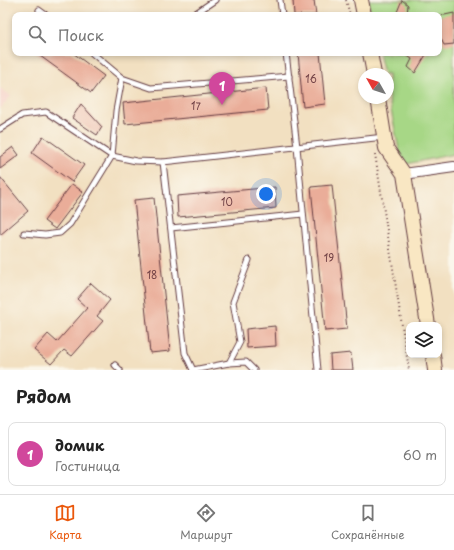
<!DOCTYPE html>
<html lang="ru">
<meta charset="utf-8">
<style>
:root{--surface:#fff;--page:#f6f6f6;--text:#222;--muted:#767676;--line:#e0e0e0;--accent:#ea580c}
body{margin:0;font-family:"Playpen Sans",sans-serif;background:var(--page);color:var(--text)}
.controls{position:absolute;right:12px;bottom:12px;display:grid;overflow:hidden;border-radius:8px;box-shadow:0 2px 6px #0003}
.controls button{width:36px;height:36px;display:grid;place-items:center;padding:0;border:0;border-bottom:1px solid var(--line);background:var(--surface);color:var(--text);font:20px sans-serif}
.compass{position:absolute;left:358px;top:68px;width:36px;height:36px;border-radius:50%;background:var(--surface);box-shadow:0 2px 6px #0003;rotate:309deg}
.you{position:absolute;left:266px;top:194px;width:14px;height:14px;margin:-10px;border:3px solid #fff;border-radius:50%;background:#1a73e8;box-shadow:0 0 0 6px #1a73e833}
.badge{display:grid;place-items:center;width:26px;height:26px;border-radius:50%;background:var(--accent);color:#fff;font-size:13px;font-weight:700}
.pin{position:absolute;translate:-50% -33px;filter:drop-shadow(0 1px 2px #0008)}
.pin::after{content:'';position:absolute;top:21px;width:14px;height:12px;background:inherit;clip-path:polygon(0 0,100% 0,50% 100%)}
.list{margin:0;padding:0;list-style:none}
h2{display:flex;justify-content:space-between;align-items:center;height:52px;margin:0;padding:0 16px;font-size:17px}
h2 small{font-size:13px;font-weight:400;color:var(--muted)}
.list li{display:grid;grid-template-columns:26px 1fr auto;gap:12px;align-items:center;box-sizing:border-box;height:64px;margin:0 8px 8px;padding:0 8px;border:1px solid var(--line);border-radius:8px}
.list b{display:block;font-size:15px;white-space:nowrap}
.list p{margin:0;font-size:13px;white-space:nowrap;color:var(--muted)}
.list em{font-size:13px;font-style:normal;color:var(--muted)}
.icon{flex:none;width:22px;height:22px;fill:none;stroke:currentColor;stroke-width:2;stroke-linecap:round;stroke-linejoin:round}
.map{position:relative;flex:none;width:454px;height:370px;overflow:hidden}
.search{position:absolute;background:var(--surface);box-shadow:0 2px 6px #0003;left:12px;right:12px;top:12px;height:44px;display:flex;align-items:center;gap:10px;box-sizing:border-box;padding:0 14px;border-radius:8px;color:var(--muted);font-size:15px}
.sheet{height:124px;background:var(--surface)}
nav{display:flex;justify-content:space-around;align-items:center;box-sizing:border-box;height:56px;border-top:1px solid var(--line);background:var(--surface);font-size:11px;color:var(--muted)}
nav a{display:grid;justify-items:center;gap:2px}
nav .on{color:var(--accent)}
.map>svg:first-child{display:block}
</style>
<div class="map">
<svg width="454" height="370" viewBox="0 0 454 370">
<rect width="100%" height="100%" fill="#fbf7ec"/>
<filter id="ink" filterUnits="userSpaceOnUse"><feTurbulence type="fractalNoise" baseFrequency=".025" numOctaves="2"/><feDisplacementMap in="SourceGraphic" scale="8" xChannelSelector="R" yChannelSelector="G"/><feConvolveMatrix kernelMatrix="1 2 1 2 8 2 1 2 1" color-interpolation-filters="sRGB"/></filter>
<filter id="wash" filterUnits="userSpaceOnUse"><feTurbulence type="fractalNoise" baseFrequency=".012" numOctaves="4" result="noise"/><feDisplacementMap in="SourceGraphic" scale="16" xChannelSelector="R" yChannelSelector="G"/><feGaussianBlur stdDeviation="0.9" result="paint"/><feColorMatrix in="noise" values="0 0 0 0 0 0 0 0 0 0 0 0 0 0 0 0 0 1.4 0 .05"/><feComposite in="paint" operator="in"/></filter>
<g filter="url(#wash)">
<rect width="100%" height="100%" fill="#f2e0c1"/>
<path fill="#f7d1c8" d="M0,88l11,8 -11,13z"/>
<path fill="#a7d786" stroke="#787b58" d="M368,0h86v154l-52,11 -14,-70v-21h-4l-5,-21h60v-38h-68z"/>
<g id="blocks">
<g fill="#eaad99">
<path d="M293,0h21l2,15h-22z"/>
<path d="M402,0l6,5 -1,10h-6l-4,-3z"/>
<path d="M454,13v31l-10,1 -5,-10 1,-19z"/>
<path d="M36,53h37l31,23 -13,17z"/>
<path d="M298,53h22l5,51 -22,3z"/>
<path d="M403,53h24l-12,20 -7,-6 4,-8z"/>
<path d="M266,88l2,22 -143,14 -2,-21z"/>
<path d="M81,104l21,23 -5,8 -25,-17z"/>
<path d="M43,136l41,29 -12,17 -40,-29z"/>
<path d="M13,147l6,8 -19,14v-12z"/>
<path d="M0,177l28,34 -28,24z"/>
<path d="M72,184l11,8 -28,37 -11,-8z"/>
<path d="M332,185l15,144 -22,2 -14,-144z"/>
<path d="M275,187l1,21 -98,9 -1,-21z"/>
<path d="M154,198l16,153 -20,2 -16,-153z"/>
<path d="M91,283l19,17 -13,16 6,5 -31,35 -8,-6 -13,14 -17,-14 14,-16 9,8 30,-34 -10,-9z"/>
<path d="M275,326l1,20 -29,2 -1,-19z"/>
<path d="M351,353l2,17h-22l-1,-15z"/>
</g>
</g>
</g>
<g filter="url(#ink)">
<use href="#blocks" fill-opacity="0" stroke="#633c42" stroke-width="1"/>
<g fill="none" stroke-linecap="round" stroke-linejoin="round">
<defs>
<g id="lane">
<path d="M280,0l2,15"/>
<path d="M39,10l7,5"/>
<path d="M193,15l22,-15"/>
<path d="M92,53l30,25 29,10 138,-12"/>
<path d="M286,53l11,94 21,223"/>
<path d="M0,129l22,-14 24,-3 66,44 24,5 27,1 221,-25"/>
<path d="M163,162l22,191 8,17"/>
<path d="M171,228l132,-14"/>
<path d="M24,233l21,2 15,-2 10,-9 42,-68 4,-45 6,-33"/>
<path d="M229,363l11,-21 -7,-40 16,-42"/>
<path d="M115,365l5,5"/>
<path d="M193,370l36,-7 17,-1 8,8"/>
</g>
<path id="street" d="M404,174l50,-7"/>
<g id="secondary">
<path d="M361,0l3,15"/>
<path d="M370,53l4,21"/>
<path d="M378,98l8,50 18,26 24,151"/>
<path d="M433,355l2,15"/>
</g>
</defs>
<use href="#lane" stroke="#633c42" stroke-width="7"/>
<use href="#street" stroke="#633c42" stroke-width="12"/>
<use href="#secondary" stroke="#633c42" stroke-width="16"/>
<g stroke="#633c42" stroke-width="2" stroke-dasharray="1 3" stroke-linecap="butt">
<path d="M346,0l4,15"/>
<path d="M362,78l2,12"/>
<path d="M375,154l34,216"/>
</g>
<use href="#lane" stroke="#fff" stroke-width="5"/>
<use href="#street" stroke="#fff" stroke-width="10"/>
<use href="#secondary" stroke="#f9e7c3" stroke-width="14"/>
</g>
</g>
<g text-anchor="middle" stroke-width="3" stroke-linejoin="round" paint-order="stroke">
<g font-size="10" fill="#724246">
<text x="311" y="83">16</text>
<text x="196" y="110">17</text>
<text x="227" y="206">10</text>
<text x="329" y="262">19</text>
<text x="152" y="279">18</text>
</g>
</g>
</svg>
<div class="controls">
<button><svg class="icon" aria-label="layers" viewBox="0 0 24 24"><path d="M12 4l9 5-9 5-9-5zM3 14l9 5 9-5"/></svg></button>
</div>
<svg class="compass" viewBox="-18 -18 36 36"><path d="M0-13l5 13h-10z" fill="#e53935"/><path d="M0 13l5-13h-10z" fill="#767676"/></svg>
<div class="you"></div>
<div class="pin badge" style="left:222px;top:105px;background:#d1479c">1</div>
<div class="search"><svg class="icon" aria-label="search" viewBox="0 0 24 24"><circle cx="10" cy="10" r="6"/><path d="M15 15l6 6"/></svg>Поиск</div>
</div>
<section class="sheet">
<h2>Рядом<small></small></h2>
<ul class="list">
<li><span class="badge" style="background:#d1479c">1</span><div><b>домик</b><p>Гостиница</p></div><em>60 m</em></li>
</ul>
</section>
<nav>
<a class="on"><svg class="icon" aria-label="map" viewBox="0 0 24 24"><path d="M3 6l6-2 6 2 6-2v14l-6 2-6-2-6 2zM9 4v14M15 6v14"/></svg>Карта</a>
<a><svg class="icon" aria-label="directions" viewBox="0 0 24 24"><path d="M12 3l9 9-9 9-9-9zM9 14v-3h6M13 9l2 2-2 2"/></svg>Маршрут</a>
<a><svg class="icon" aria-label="saved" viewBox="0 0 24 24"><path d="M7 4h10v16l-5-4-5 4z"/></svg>Сохранённые</a>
</nav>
